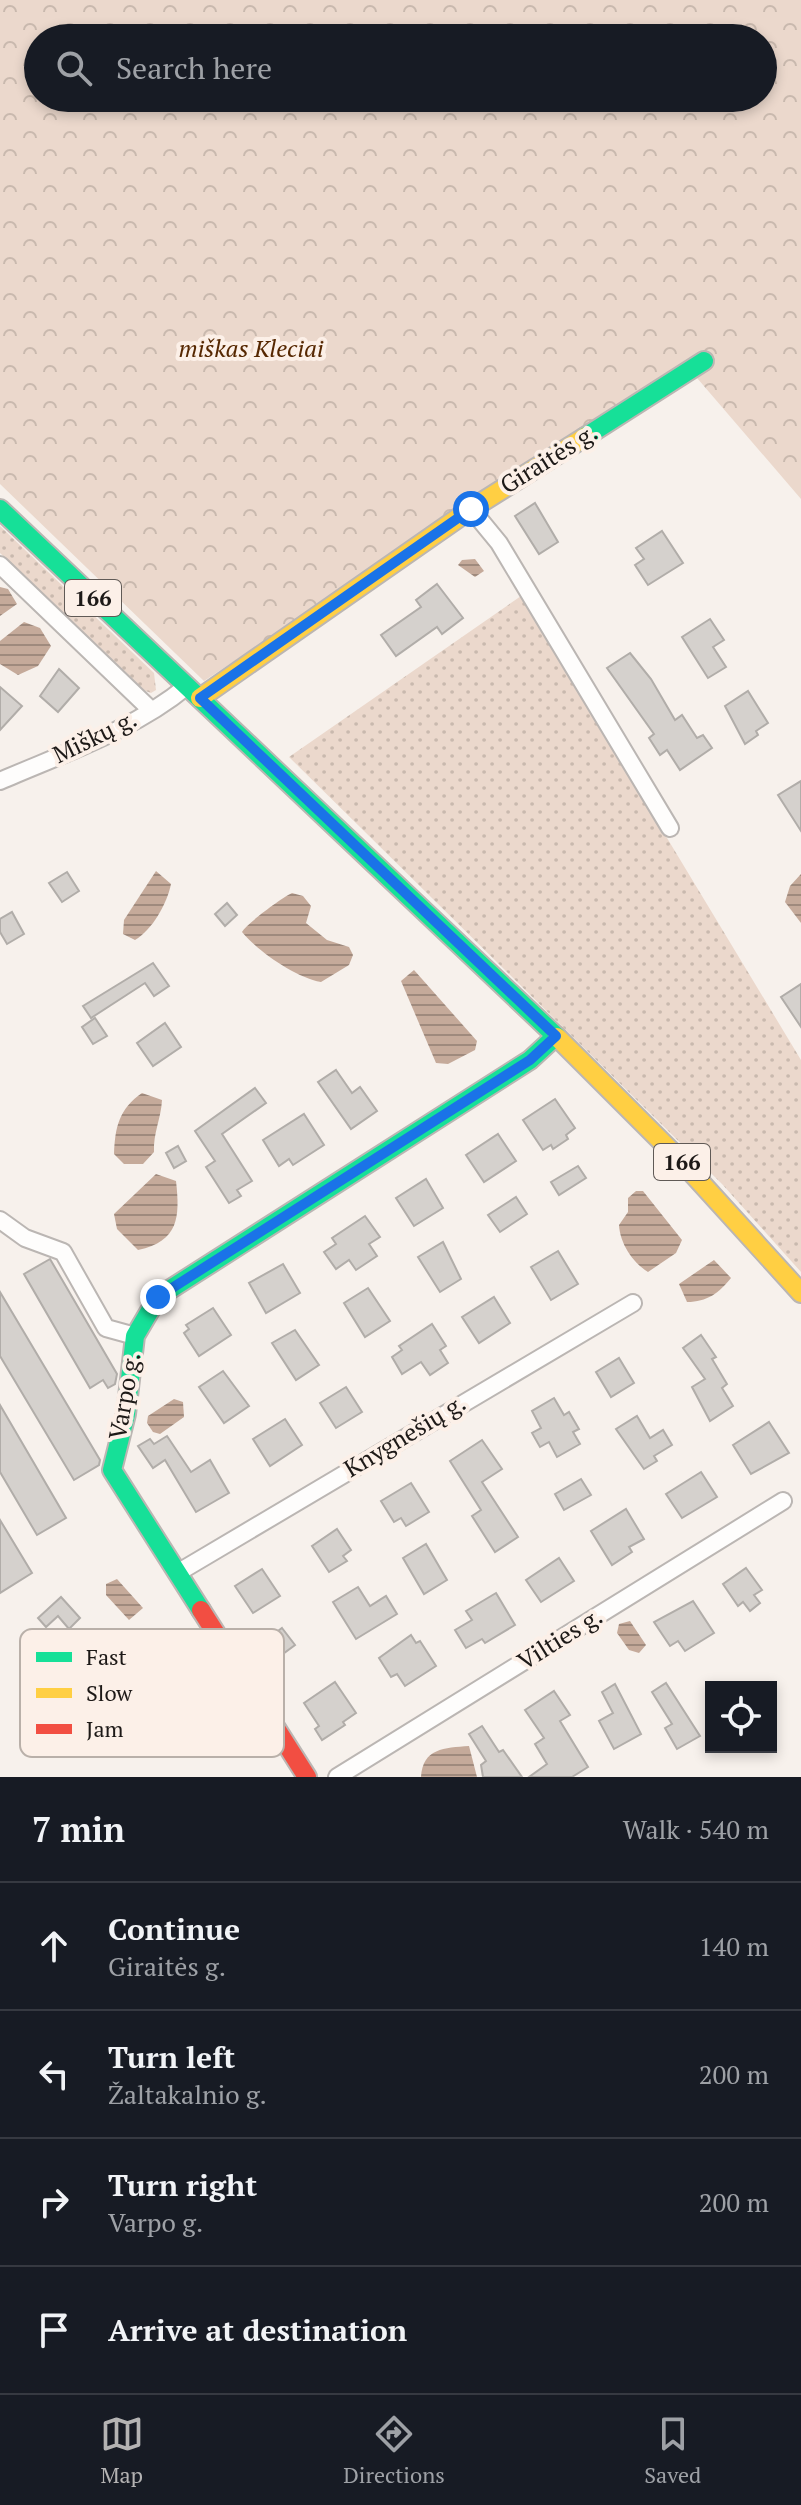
<!DOCTYPE html>
<meta charset="utf-8">
<style>
:root{--surface:#171b24;--page:#242831;--text:#f1f3f6;--muted:#9ea1a6;--line:#363941;--accent:#b4b3b3}
body{margin:0;font-family:"PT Serif",serif;background:var(--page);color:var(--text)}
.controls{position:absolute;right:24px;bottom:24px;display:grid;overflow:hidden;border-radius:0px;box-shadow:0 4px 12px #0003}
.controls button{width:72px;height:72px;display:grid;place-items:center;padding:0;border:0;border-bottom:2px solid var(--line);background:var(--surface);color:var(--text);font:40px sans-serif}
.stop{position:absolute;width:24px;height:24px;margin:-18px;border:6px solid #1a73e8;border-radius:50%;background:#fff}
.stop.end{background:#1a73e8;border-color:#fff;box-shadow:0 2px 8px #0008}
.list{margin:0;padding:0;list-style:none}
h2{display:flex;justify-content:space-between;align-items:center;height:104px;margin:0;padding:0 32px;font-size:34px}
h2 small{font-size:26px;font-weight:400;color:var(--muted)}
.list li{display:grid;grid-template-columns:52px 1fr auto;gap:24px;align-items:center;box-sizing:border-box;height:128px;padding:0 32px;border-top:2px solid var(--line)}
.list b{display:block;font-size:30px;white-space:nowrap}
.list p{margin:0;font-size:26px;white-space:nowrap;color:var(--muted)}
.list em{font-size:26px;font-style:normal;color:var(--muted)}
.icon{flex:none;width:44px;height:44px;fill:none;stroke:currentColor;stroke-width:2;stroke-linecap:round;stroke-linejoin:round}
.map{position:relative;flex:none;width:801px;height:1777px;overflow:hidden}
.search{position:absolute;background:var(--surface);box-shadow:0 4px 12px #0003;left:24px;right:24px;top:24px;height:88px;display:flex;align-items:center;gap:20px;box-sizing:border-box;padding:0 28px;border-radius:44px;color:var(--muted);font-size:30px}
.sheet{height:616px;background:var(--surface)}
nav{display:flex;justify-content:space-around;align-items:center;box-sizing:border-box;height:112px;border-top:2px solid var(--line);background:var(--surface);font-size:22px;color:var(--muted)}
nav a{display:grid;justify-items:center;gap:4px}
nav .on{color:var(--accent)}
.map>svg:first-child{display:block}
</style>
<div class="map">
<svg width="801" height="1777" viewBox="0 0 801 1777">
<defs>
<pattern id="grass-dots" width="8" height="8" patternUnits="userSpaceOnUse" patternTransform="scale(2)"><rect width="8" height="8" fill="#ebd8cc"/><path d="M2 2h.1M6 6h.1" fill="none" stroke="#c9b9ae" stroke-width="1.8" stroke-linecap="round"/></pattern>
<pattern id="forest-crowns" width="20" height="18" patternUnits="userSpaceOnUse" patternTransform="scale(2)"><rect width="20" height="18" fill="#ebd8cc"/><path d="M2 6a3 3 0 1 1 6 0M12 15a3 3 0 1 1 6 0" fill="none" stroke="#c9b9ae"/></pattern>
<pattern id="water-rules" width="6" height="5" patternUnits="userSpaceOnUse" patternTransform="scale(2)"><rect width="6" height="5" fill="#c5aa9a"/><path d="M0 2.5h6" fill="none" stroke="#9f8a7d"/></pattern>
</defs>
<rect width="100%" height="100%" fill="#f7f1ec"/>
<g fill="url(#grass-dots)">
<path d="M0,526l154,147 2,17 -5,3 -8,-3 -143,-137z"/>
<path d="M521,596l280,464v212l-79,-88 -433,-427z"/>
</g>
<path fill="url(#forest-crowns)" fill-rule="evenodd" d="M0,0h801v499l-116,-135 -481,317 -204,-197zM38,38h725v60h-725z"/>
<g fill="url(#water-rules)">
<path d="M475,559l9,12 -9,6 -17,-12 4,-5z"/>
<path d="M0,587l8,2 9,15 -17,12z"/>
<path d="M24,622l16,6 11,18 -13,20 -20,9 -18,-11v-23z"/>
<path d="M156,871l15,13c-4,20 -19,46 -36,56l-12,-6 1,-14z"/>
<path d="M801,874v49l-16,-21 5,-16z"/>
<path d="M292,893l11,3 8,10 -5,17 21,17 22,7 4,8 -4,10 -28,17c-26,-5 -62,-30 -79,-50 4,-8 41,-35 50,-39z"/>
<path d="M414,970l63,71 -2,9 -27,14 -12,-1 -35,-82z"/>
<path d="M142,1093l20,7c-1,19 -9,33 -8,52l-11,12h-19l-10,-10c1,-27 5,-45 28,-61z"/>
<path d="M156,1174l20,7c4,36 3,60 -38,69l-21,-21 -3,-15z"/>
<path d="M636,1191h7l39,49 -6,13 -28,19c-16,-10 -28,-29 -29,-47l9,-13v-14z"/>
<path d="M714,1260l17,18c-12,15 -24,24 -44,24l-8,-18z"/>
<path d="M174,1399l9,3 1,15 -24,17 -7,-2 -6,-9 1,-7z"/>
<path d="M117,1579l26,29 -14,12 -23,-25v-11z"/>
<path d="M630,1621l16,24 -7,8 -10,-3 -12,-17 2,-9z"/>
<path d="M469,1746l8,31h-56c2,-29 23,-29 48,-31z"/>
</g>
<g fill="#d5d1cd" stroke="#b1ada9" stroke-width="2">
<path d="M535,503l23,39 -19,12 -24,-38z"/>
<path d="M662,531l21,32 -35,22 -13,-20 9,-6 -8,-11z"/>
<path d="M437,584l26,34 -21,16 -5,-7 -41,29 -15,-21 40,-28 -5,-7z"/>
<path d="M710,619l14,21 -11,7 13,20 -18,11 -26,-41z"/>
<path d="M630,653l21,26 24,41 7,-5 15,23 6,-3 9,13 -32,22 -13,-20 -7,5 -11,-17 5,-4 -47,-66z"/>
<path d="M59,669l20,19 -21,24 -18,-16z"/>
<path d="M0,687l22,19 -22,24z"/>
<path d="M748,691l20,32 -12,8 2,4 -13,9 -20,-38z"/>
<path d="M801,781v50l-23,-36z"/>
<path d="M67,872l12,19 -17,11 -13,-19z"/>
<path d="M227,903l10,12 -12,11 -10,-12z"/>
<path d="M12,912l12,22 -17,10 -7,-12v-13z"/>
<path d="M153,963l16,23 -15,10 -9,-13 -54,35 -8,-12z"/>
<path d="M801,984v43l-20,-30z"/>
<path d="M95,1018l12,18 -14,8 -11,-17z"/>
<path d="M165,1023l16,24 -28,19 -16,-23z"/>
<path d="M336,1070l16,23 8,-6 17,24 -26,18 -33,-47z"/>
<path d="M255,1088l11,15 -44,31 30,47 -15,9 4,6 -12,7 -23,-36 9,-6 -20,-30z"/>
<path d="M555,1099l20,29 -9,7 2,4 -15,10 -2,-4 -8,5 -20,-30z"/>
<path d="M304,1114l20,31 -31,20 -4,-6 -10,7 -16,-26z"/>
<path d="M498,1134l18,27 -32,21 -18,-27z"/>
<path d="M178,1146l8,15 -12,7 -8,-15z"/>
<path d="M578,1166l8,12 -27,17 -8,-13z"/>
<path d="M426,1179l17,29 -29,18 -18,-28z"/>
<path d="M516,1197l11,17 -27,18 -12,-17z"/>
<path d="M365,1216l15,21 -11,7 8,12 -21,14 -7,-10 -13,9 -12,-17 12,-8 -4,-6z"/>
<path d="M443,1242l18,37 -21,13 -22,-35z"/>
<path d="M558,1251l20,33 -27,16 -20,-33z"/>
<path d="M50,1259l67,115 -2,10 -7,4 -5,-8 -13,8 -66,-114z"/>
<path d="M283,1264l17,29 -34,20 -17,-30z"/>
<path d="M368,1288l22,33 -25,16 -21,-34z"/>
<path d="M0,1292l100,168 -1,5 -25,15 -74,-124z"/>
<path d="M494,1297l16,26 -31,20 -17,-26z"/>
<path d="M213,1308l18,27 -32,21 -15,-23 5,-4 -3,-4z"/>
<path d="M432,1324l14,22 -6,4 8,13 -18,12 -9,-13 -19,12 -10,-17 10,-7 -3,-4z"/>
<path d="M295,1330l24,35 -23,15 -24,-37z"/>
<path d="M701,1335l15,22 -4,2 15,25 -5,4 11,18 -23,15 -18,-34 13,-8 -22,-31z"/>
<path d="M619,1358l15,25 -23,14 -15,-25z"/>
<path d="M223,1371l26,35 -25,17 -25,-36z"/>
<path d="M346,1387l16,25 -26,16 -16,-25z"/>
<path d="M554,1398l10,17 5,-3 10,17 -6,3 7,12 -23,13 -8,-15 -9,5 -8,-14 9,-5 -9,-17z"/>
<path d="M0,1405l66,113 -29,17 -37,-63z"/>
<path d="M637,1416l13,22 13,-8 9,15 -18,11 3,5 -13,8 -28,-40z"/>
<path d="M285,1419l17,26 -32,21 -17,-27z"/>
<path d="M769,1422l20,31 -38,21 -18,-29z"/>
<path d="M167,1436l24,36 19,-12 19,33 -33,19 -31,-52 -12,8 -15,-22 12,-7 4,5z"/>
<path d="M482,1440l20,29 -20,13 36,55 -23,15 -23,-36 9,-6 -31,-49z"/>
<path d="M701,1472l16,25 -35,21 -16,-24z"/>
<path d="M581,1479l10,16 -27,15 -9,-16z"/>
<path d="M411,1483l18,29 -23,14 -5,-8 -7,4 -13,-21z"/>
<path d="M626,1509l18,30 -15,8 3,5 -20,13 -21,-34z"/>
<path d="M0,1520l32,53 -32,20z"/>
<path d="M337,1529l14,21 -8,6 4,5 -18,11 -17,-26z"/>
<path d="M426,1544l21,36 -23,14 -21,-36z"/>
<path d="M559,1558l15,23 -33,21 -15,-22z"/>
<path d="M746,1568l16,22 -8,5 6,8 -10,8 -7,-9 -5,4 -15,-22z"/>
<path d="M262,1569l18,27 -27,17 -18,-27z"/>
<path d="M358,1587l12,19 16,-10 11,18 -41,25 -23,-37z"/>
<path d="M496,1593l19,32 -30,18 -3,-4 -16,9 -11,-18 17,-10 -6,-9z"/>
<path d="M61,1597l19,21 -11,11 -11,-13 -12,11 -8,-9z"/>
<path d="M693,1601l21,32 -29,18 -7,-10 -8,5 -16,-24z"/>
<path d="M282,1628l13,17 -23,17 -12,-17z"/>
<path d="M411,1635l5,8 4,-2 16,25 -31,20 -8,-12 -6,3 -12,-19z"/>
<path d="M335,1682l21,31 -13,9 2,3 -23,15 -7,-11 4,-3 -15,-23z"/>
<path d="M666,1683l34,53 -23,13 -12,-21 7,-4 -20,-32z"/>
<path d="M615,1684l26,50 -27,15 -15,-28 14,-8 -11,-21z"/>
<path d="M554,1691l16,24 -10,6 28,46 -16,10h-43l18,-13 -12,-20 9,-6 -19,-28z"/>
<path d="M482,1726l17,26 4,-2 19,27h-39l-2,-12 5,-4 -17,-27z"/>
</g>
<g fill="none" stroke-linecap="round" stroke-linejoin="round">
<defs>
<g id="street">
<path d="M471,509l28,34 171,285"/>
<path d="M0,565l151,145"/>
<path d="M0,781c62,-27 134,-51 187,-95"/>
<path d="M0,1220l25,18 38,14 43,76 29,8"/>
<path d="M179,1572l454,-269"/>
<path d="M337,1777l446,-276"/>
</g>
<g id="fast">
<path d="M585,437l119,-76"/>
<path d="M0,509l557,528"/>
<path d="M201,1610l-89,-140 14,-56 9,-78 23,-39 372,-237 26,-24"/>
</g>
<g id="slow">
<path d="M200,698l271,-189 114,-72"/>
<path d="M557,1037l126,126 118,130"/>
</g>
<path id="jam" d="M201,1610l106,167"/>
</defs>
<use href="#street" stroke="#bbb6b3" stroke-width="20"/>
<use href="#fast" stroke="#bbb6b3" stroke-width="22"/>
<use href="#slow" stroke="#bbb6b3" stroke-width="22"/>
<use href="#jam" stroke="#bbb6b3" stroke-width="22"/>
<use href="#street" stroke="#fefdfc" stroke-width="16"/>
<use href="#fast" stroke="#16e098" stroke-width="18"/>
<use href="#slow" stroke="#ffcf43" stroke-width="18"/>
<use href="#jam" stroke="#f24e42" stroke-width="18"/>
</g>
<g fill="none" stroke-linecap="round" stroke-linejoin="round">
<path stroke="#1a73e8" stroke-width="10" d="M158,1297l372,-237 26,-24 -356,-338 271,-189"/>
</g>
<g text-anchor="middle" stroke-width="8" stroke-linejoin="round" paint-order="stroke">
<g fill="#fcf0e8" stroke="#605a56" stroke-width="2">
<rect x="65" y="580" width="56" height="36" rx="6"/>
<rect x="654" y="1144" width="56" height="36" rx="6"/>
</g>
<g font-size="22" font-weight="bold" fill="#1d1917">
<text x="93" y="606">166</text>
<text x="682" y="1170">166</text>
</g>
<g font-size="24" font-style="italic" fill="#562701" stroke="#fcf0e8">
<text x="251" y="357">miškas Kleciai</text>
</g>
<g font-size="24" fill="#1d1917" stroke="#fcf0e8">
<text transform="translate(549 459) rotate(-32)" y="8">Giraitės g.</text>
<text transform="translate(95 737) rotate(-26)" y="8">Miškų g.</text>
<text transform="translate(125 1396) rotate(-80)" y="8">Varpo g.</text>
<text transform="translate(405 1436) rotate(-31)" y="8">Knygnešių g.</text>
<text transform="translate(560 1639) rotate(-32)" y="8">Vilties g.</text>
</g>
</g>
<rect x="20" y="1629" width="264" height="128" rx="12" fill="#fcf0e8" stroke="#b9b0a9" stroke-width="2"/>
<rect x="36" y="1652" width="36" height="10" fill="#16e098"/>
<rect x="36" y="1688" width="36" height="10" fill="#ffcf43"/>
<rect x="36" y="1724" width="36" height="10" fill="#f24e42"/>
<g font-size="22" fill="#1d1917">
<text x="86" y="1665">Fast</text>
<text x="86" y="1701">Slow</text>
<text x="86" y="1737">Jam</text>
</g>
</svg>
<div class="controls">
<button><svg class="icon" aria-label="locate" viewBox="0 0 24 24"><circle cx="12" cy="12" r="6"/><path d="M12 2v4M12 18v4M2 12h4M18 12h4"/></svg></button>
</div>
<div class="stop" style="left:471px;top:509px"></div>
<div class="stop end" style="left:158px;top:1297px"></div>
<div class="search"><svg class="icon" aria-label="search" viewBox="0 0 24 24"><circle cx="10" cy="10" r="6"/><path d="M15 15l6 6"/></svg>Search here</div>
</div>
<section class="sheet">
<h2>7 min<small>Walk · 540 m</small></h2>
<ul class="list">
<li><svg class="icon" aria-label="ahead" viewBox="0 0 24 24"><path d="M12 20V5M6 11l6-6 6 6"/></svg><div><b>Continue</b><p>Giraitės g.</p></div><em>140 m</em></li>
<li><svg class="icon" aria-label="left" viewBox="0 0 24 24"><path d="M17 20v-9H6M10 6l-5 5 5 5"/></svg><div><b>Turn left</b><p>Žaltakalnio g.</p></div><em>200 m</em></li>
<li><svg class="icon" aria-label="right" viewBox="0 0 24 24"><path d="M7 20v-9h11M14 6l5 5-5 5"/></svg><div><b>Turn right</b><p>Varpo g.</p></div><em>200 m</em></li>
<li><svg class="icon" aria-label="arrive" viewBox="0 0 24 24"><path d="M6 21V4h12l-3 4 3 4H6"/></svg><div><b>Arrive at destination</b></div></li>
</ul>
</section>
<nav>
<a class="on"><svg class="icon" aria-label="map" viewBox="0 0 24 24"><path d="M3 6l6-2 6 2 6-2v14l-6 2-6-2-6 2zM9 4v14M15 6v14"/></svg>Map</a>
<a><svg class="icon" aria-label="directions" viewBox="0 0 24 24"><path d="M12 3l9 9-9 9-9-9zM9 14v-3h6M13 9l2 2-2 2"/></svg>Directions</a>
<a><svg class="icon" aria-label="saved" viewBox="0 0 24 24"><path d="M7 4h10v16l-5-4-5 4z"/></svg>Saved</a>
</nav>
